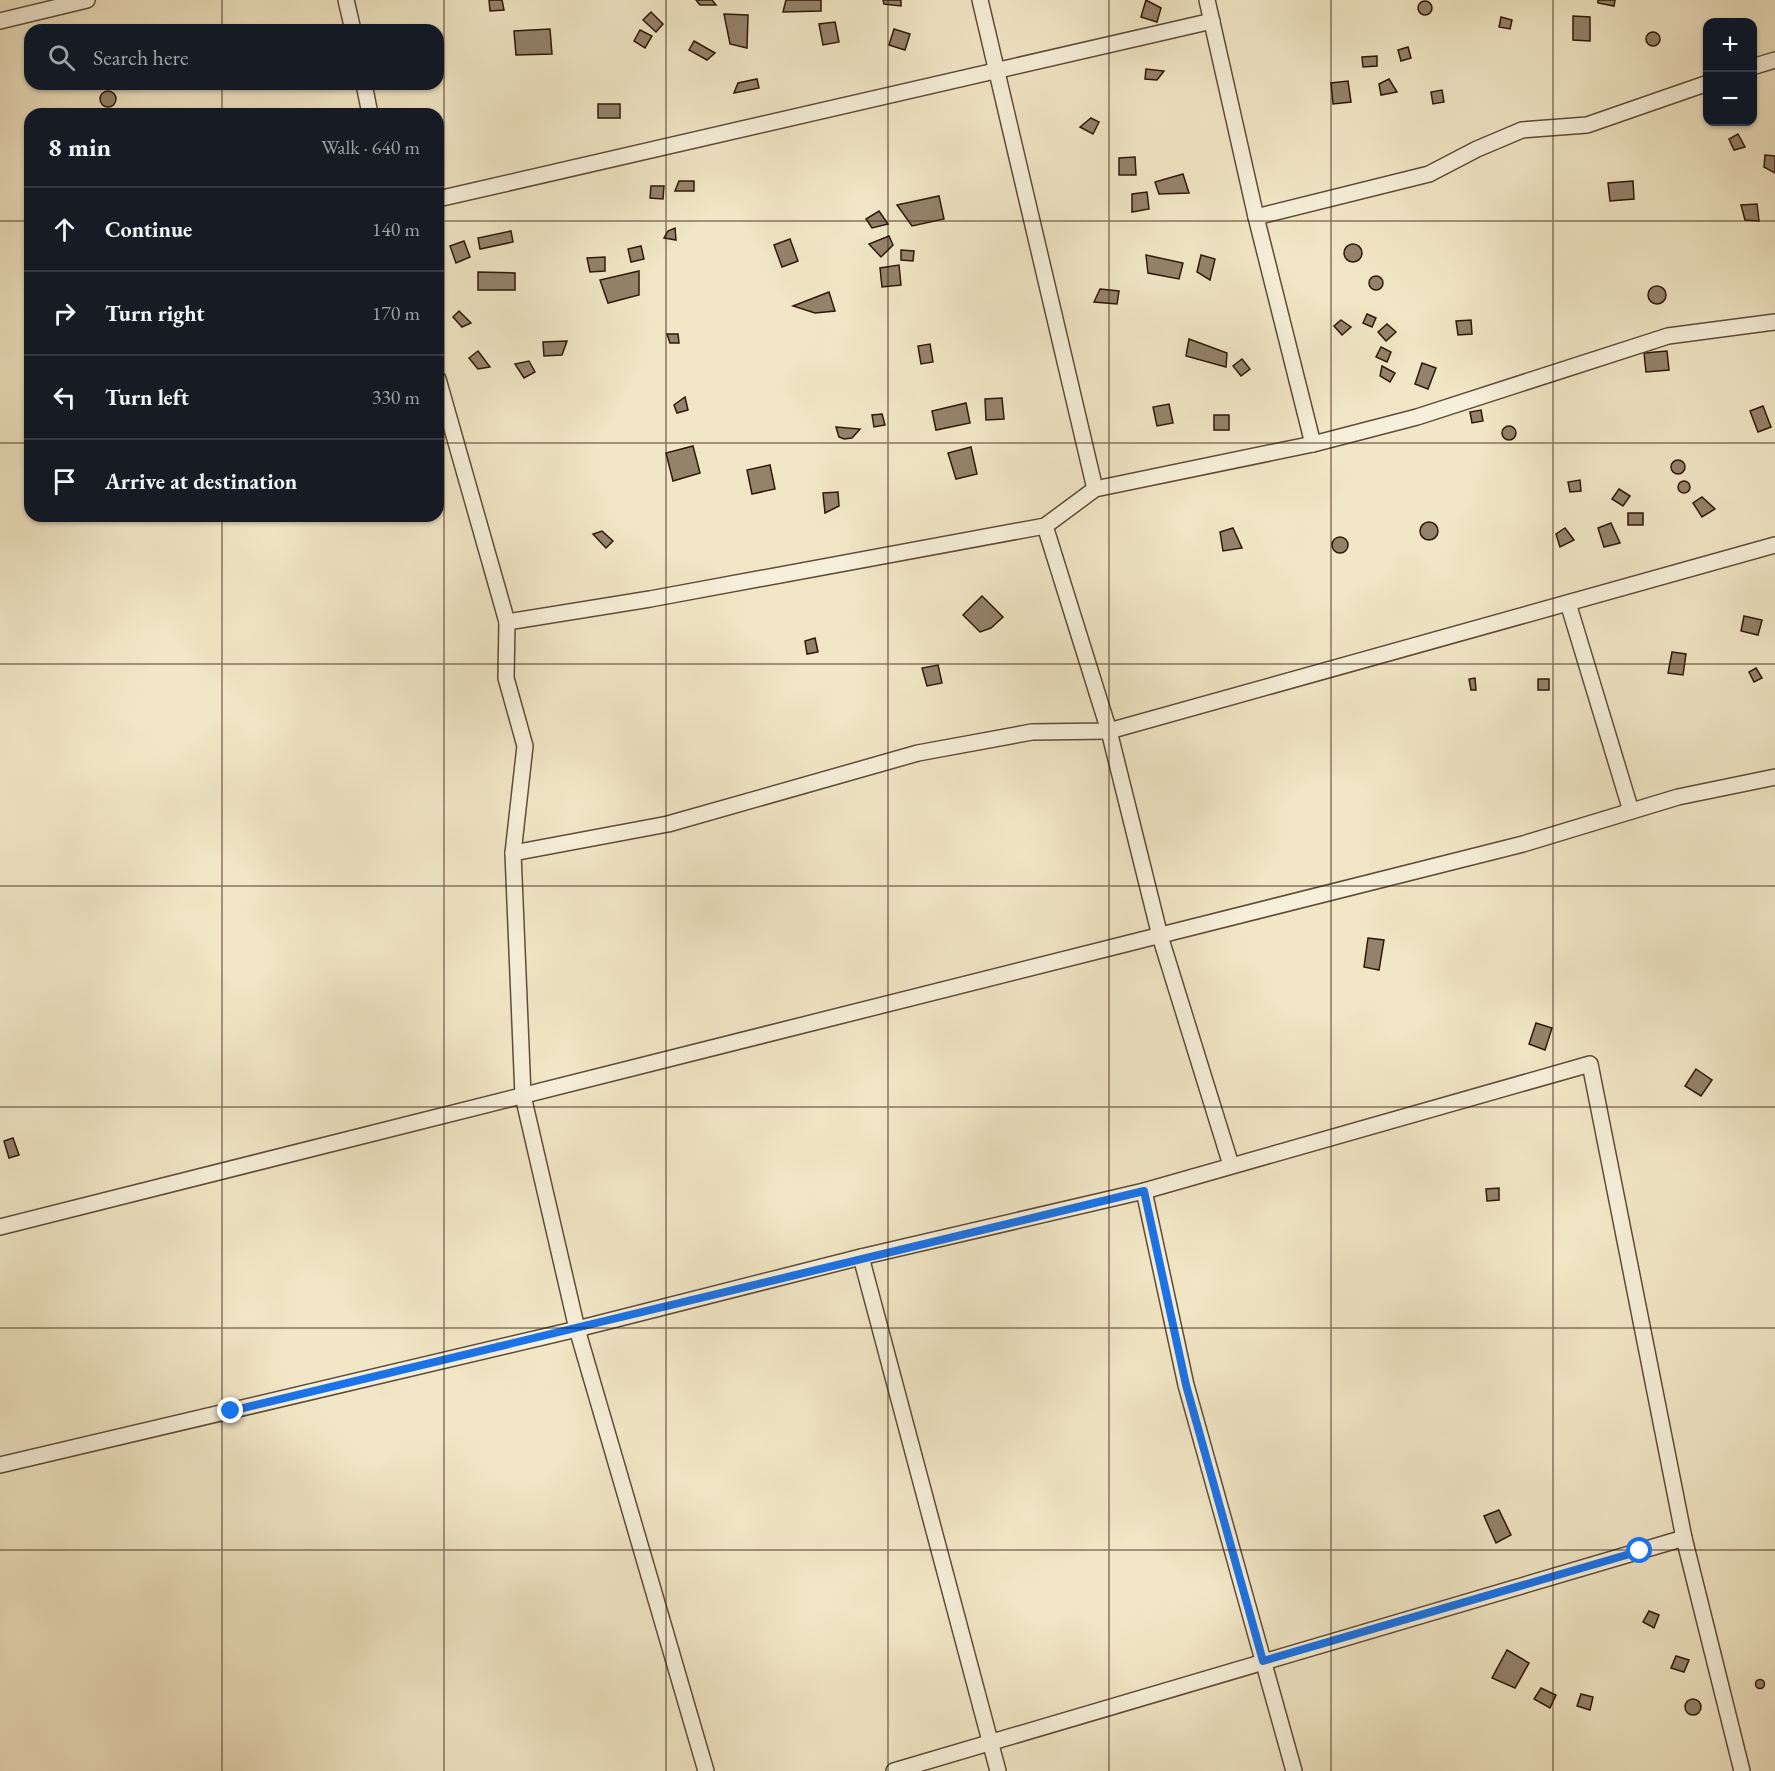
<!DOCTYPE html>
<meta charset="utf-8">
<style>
:root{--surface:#171b24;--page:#242831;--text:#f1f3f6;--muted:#9ea1a6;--line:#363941}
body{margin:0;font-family:"EB Garamond",serif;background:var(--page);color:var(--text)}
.controls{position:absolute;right:18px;top:18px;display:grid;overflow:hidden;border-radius:12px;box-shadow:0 2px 4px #0004}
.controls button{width:54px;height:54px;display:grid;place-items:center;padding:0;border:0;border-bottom:2px solid var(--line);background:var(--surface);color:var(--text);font:30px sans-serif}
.stop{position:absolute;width:18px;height:18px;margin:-14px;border:4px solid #1a73e8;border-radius:50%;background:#fff}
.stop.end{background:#1a73e8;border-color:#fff;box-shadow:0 2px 6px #0008}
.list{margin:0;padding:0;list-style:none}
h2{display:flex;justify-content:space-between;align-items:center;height:78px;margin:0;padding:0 24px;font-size:26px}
h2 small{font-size:20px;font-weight:400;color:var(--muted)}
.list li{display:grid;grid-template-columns:39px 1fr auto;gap:18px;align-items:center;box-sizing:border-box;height:84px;padding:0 24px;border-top:2px solid var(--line)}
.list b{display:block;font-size:22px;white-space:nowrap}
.list em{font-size:20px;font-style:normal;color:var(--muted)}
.icon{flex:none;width:33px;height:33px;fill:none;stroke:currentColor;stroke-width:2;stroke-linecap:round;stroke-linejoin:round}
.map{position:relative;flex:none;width:1775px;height:1771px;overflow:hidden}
.search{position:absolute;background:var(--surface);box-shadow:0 2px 4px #0004;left:24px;top:24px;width:420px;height:66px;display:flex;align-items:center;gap:15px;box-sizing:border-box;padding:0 21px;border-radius:18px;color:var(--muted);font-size:22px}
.panel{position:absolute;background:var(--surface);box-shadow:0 2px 4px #0004;left:24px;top:108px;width:420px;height:414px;border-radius:18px}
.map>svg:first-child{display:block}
</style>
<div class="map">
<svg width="1775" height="1771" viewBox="0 0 1775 1771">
<rect width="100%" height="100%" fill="#f1e6c5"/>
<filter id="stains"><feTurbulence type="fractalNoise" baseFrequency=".00333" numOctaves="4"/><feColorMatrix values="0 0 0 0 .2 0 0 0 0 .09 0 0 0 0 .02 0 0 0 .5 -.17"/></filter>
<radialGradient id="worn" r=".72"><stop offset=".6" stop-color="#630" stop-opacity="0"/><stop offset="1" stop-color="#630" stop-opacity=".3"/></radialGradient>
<g fill="#94836b" stroke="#2f1809" stroke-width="1.5">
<path d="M489,0h13l2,10 -14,1z"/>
<path d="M696,0h16l4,5h-16z"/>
<path d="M786,0h35v11l-38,1z"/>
<path d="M883,0h18v6l-17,-2z"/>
<path d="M1146,0l15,8 -4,14 -16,-5z"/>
<path d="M1598,0h17l-1,6 -16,-3z"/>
<circle cx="1425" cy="8" r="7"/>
<path d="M651,12l12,12 -7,8 -13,-12z"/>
<path d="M724,14l24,1 -1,33 -17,-4z"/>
<path d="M1573,16l17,1v24l-17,-1z"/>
<path d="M1501,17l11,3 -2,9 -11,-2z"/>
<path d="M835,22l4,20 -16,3 -4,-21z"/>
<path d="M550,29l2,25 -36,1 -2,-24z"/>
<path d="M894,29l16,5 -5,16 -16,-5z"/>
<path d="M640,30l12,6 -7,12 -11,-7z"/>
<circle cx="1653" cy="39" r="7"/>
<path d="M694,41l21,12 -8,7 -18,-10z"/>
<path d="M1408,47l3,11 -10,3 -3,-11z"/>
<path d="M1377,56v10l-14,1 -1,-10z"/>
<path d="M1146,69l18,2 -7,9 -12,-1z"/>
<path d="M757,79l2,9 -25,5 4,-10z"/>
<path d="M1389,79l8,13 -16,3 -2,-11z"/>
<path d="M1348,81l3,21 -18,2 -2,-21z"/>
<path d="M1442,90l2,12 -11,2 -2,-12z"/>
<circle cx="108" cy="99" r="8"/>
<rect x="598" y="104" width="22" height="14"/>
<path d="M1091,118l8,4 -6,12 -13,-7z"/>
<path d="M1738,134l7,13 -11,3 -5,-11z"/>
<path d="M1765,155l10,1v17l-11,-6z"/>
<path d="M1135,157l1,18h-17v-17z"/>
<path d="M1183,174l6,19 -30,1 -4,-12z"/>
<path d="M679,181h15v10h-19z"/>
<path d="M1633,181l1,18 -24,2 -2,-18z"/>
<path d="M651,186h13l-1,13 -13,-1z"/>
<path d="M1147,192l2,17 -17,3v-18z"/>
<path d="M939,196l5,23 -32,7 -15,-21z"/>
<path d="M1757,204l2,17 -14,-1 -4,-15z"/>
<path d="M879,211l9,13 -16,4 -6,-9z"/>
<path d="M675,228l1,12 -12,-2 4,-7z"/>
<path d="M511,231l2,11 -33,7 -2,-11z"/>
<path d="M889,236l4,9 -12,12 -12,-13z"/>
<path d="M790,239l8,22 -16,6 -8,-22z"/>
<path d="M464,241l6,16 -14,6 -6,-17z"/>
<circle cx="1353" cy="253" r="9"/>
<path d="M641,246l3,13 -13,3 -3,-13z"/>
<path d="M901,250l13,1 -1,10 -12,-1z"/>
<path d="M1146,255l37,8 -4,16 -31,-6z"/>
<path d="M1201,255l14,4 -5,21 -13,-8z"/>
<path d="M605,257v14l-15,1 -3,-14z"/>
<path d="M899,265l2,20 -19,2 -2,-19z"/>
<path d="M639,271v24l-31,8 -8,-23z"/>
<path d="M478,272l37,1v17h-37z"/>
<circle cx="1376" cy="283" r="7"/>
<circle cx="1657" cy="295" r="9"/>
<path d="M1100,289l19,2 -2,13 -23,-2z"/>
<path d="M829,292l6,19 -20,2 -22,-7z"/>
<path d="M459,311l12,12 -9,4 -9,-10z"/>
<path d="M1367,314l9,4 -4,9 -9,-4z"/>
<path d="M1341,320l10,7 -9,8 -8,-9z"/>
<path d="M1471,320l1,14 -14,1 -2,-14z"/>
<path d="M1387,324l9,8 -10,9 -8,-9z"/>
<path d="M667,334h11l1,9h-9z"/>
<path d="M1189,339l38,14 -1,14 -40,-11z"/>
<path d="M567,341l-5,14 -18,1 -1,-14z"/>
<path d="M930,344l3,18 -12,2 -3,-18z"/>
<path d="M1381,347l10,5 -4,10 -11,-5z"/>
<path d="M478,351l12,16 -12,2 -9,-11z"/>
<path d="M1667,351l2,19 -23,2 -2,-19z"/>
<path d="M1242,359l8,10 -9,7 -8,-10z"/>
<path d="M529,361l6,11 -11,6 -9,-14z"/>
<path d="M1422,363l14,5 -8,21 -13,-5z"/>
<path d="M1382,366l13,7 -5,9 -10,-6z"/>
<path d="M685,397l3,13 -11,3 -3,-8z"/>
<path d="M1002,398l2,21 -18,1 -1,-21z"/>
<path d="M966,403l4,20 -34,7 -4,-19z"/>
<path d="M1169,404l4,19 -16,3 -4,-19z"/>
<path d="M1763,406l8,21 -13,5 -8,-21z"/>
<path d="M1481,410l2,11 -11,2 -2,-11z"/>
<path d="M882,414l3,11 -11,2 -2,-12z"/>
<rect x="1214" y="415" width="15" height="15"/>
<circle cx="1509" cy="433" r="7"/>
<path d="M836,427l24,2 -8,9 -8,1 -5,-2z"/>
<path d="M693,446l7,27 -27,8 -7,-28z"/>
<path d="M971,447l6,27 -21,5 -8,-26z"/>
<circle cx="1678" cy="467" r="7"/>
<path d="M770,465l5,24 -23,5 -5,-24z"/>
<path d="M1580,480l1,11 -11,1 -2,-10z"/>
<circle cx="1684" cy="487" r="6"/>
<path d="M1619,489l11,7 -7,10 -11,-7z"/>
<path d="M838,492l1,14 -14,7 -2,-20z"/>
<path d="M1702,497l13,12 -13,8 -9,-14z"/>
<rect x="1628" y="513" width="15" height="12"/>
<circle cx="1429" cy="531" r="9"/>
<path d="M1611,523l9,20 -16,4 -6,-19z"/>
<path d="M1233,528l9,20 -19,3 -3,-19z"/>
<path d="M1565,528l9,12 -14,7 -4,-13z"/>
<path d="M602,531l11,10 -7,7 -13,-14z"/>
<circle cx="1340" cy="545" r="8"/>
<path d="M982,596l21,21 -12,11 -11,4 -17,-17z"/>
<path d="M1744,616l18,4 -4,15 -17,-4z"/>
<path d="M815,638l3,14 -11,2 -2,-13z"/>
<path d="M1672,652l14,2 -3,21 -15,-2z"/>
<path d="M938,665l4,18 -15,3 -5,-18z"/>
<path d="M1756,668l6,10 -8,4 -5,-10z"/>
<path d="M1475,678l1,12h-5l-2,-11z"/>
<rect x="1538" y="679" width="11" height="11"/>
<path d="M1368,938l16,2 -5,30 -15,-3z"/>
<path d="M1536,1023l16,5 -7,22 -16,-6z"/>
<path d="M1696,1069l16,11 -11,16 -16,-10z"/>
<path d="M13,1138l6,17 -10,3 -5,-17z"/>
<path d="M1499,1188v12l-12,1 -1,-12z"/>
<path d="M1499,1510l12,25 -15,8 -12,-27z"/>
<path d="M1649,1611l10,4 -5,13 -11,-6z"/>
<path d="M1507,1650l22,13 -14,25 -23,-10z"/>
<path d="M1676,1656l13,4 -5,12 -13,-4z"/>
<circle cx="1760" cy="1684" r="4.5"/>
<path d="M1541,1688l15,7 -6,13 -16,-9z"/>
<path d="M1581,1694l12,3 -3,13 -13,-4z"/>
<circle cx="1693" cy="1707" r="8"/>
</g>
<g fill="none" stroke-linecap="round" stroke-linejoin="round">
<defs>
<g id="street">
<path d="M346,0l7,30"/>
<path d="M980,0l115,489"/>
<path d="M1207,0l49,217"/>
<path d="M0,21l87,-21"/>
<path d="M1752,67l23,-7"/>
<path d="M364,84l6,30"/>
<path d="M438,199l774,-178"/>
<path d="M438,379l69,243 -1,56 19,68 -12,107 10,243 54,233 284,-72 283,-66 446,-127 94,474 58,233"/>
<path d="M1313,444l-57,-227 173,-43 48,-25 45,-19 65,-5 121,-42"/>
<path d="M1045,526l64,205 51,205 71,229"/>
<path d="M1568,603l63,208"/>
<path d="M507,622l143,-23 395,-73 50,-37 218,-45 104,-27 251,-81 107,-14"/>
<path d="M513,853l155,-29 250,-71 114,-21 77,-1 666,-186"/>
<path d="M1144,1191l42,194 108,386"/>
<path d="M0,1227l1523,-383 155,-47 97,-20"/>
<path d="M861,1257l137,514"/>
<path d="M0,1465l577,-136 129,442"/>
<path d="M894,1771l790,-233"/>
</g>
</defs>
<use href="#street" stroke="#604c38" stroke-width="18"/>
<use href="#street" stroke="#f6efd9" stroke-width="15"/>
</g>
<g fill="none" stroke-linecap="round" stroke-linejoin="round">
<path stroke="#1a73e8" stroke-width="8" d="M231,1411l913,-220 42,194 77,276 377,-110"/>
</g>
<path fill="none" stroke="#2f1809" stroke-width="1.5" stroke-opacity="0.55" d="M222,0v30M444,0v1771M666,0v1771M888,0v1771M1109,0v1771M1331,0v1771M1553,0v1771M222,84v30M0,221h30M438,221h1337M0,443h30M438,443h1337M222,516v1255M0,664h1775M0,886h1775M0,1107h1775M0,1328h1775M0,1550h1775"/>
<rect width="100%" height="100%" filter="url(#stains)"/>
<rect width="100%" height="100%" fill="url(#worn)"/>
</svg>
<div class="controls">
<button>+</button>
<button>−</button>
</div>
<div class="stop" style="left:1640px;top:1551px"></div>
<div class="stop end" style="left:231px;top:1411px"></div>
<div class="search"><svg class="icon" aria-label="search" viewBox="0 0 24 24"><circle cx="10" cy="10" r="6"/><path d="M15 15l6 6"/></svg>Search here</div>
<section class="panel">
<h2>8 min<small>Walk · 640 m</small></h2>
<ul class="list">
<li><svg class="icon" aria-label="ahead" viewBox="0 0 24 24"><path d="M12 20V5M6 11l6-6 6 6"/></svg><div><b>Continue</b></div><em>140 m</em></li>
<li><svg class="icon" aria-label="right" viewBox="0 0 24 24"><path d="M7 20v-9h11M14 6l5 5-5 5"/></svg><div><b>Turn right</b></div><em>170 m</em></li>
<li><svg class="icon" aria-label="left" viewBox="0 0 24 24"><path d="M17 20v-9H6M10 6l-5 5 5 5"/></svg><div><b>Turn left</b></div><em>330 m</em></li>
<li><svg class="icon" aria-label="arrive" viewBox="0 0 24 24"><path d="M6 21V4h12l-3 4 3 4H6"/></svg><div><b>Arrive at destination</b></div></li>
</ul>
</section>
</div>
